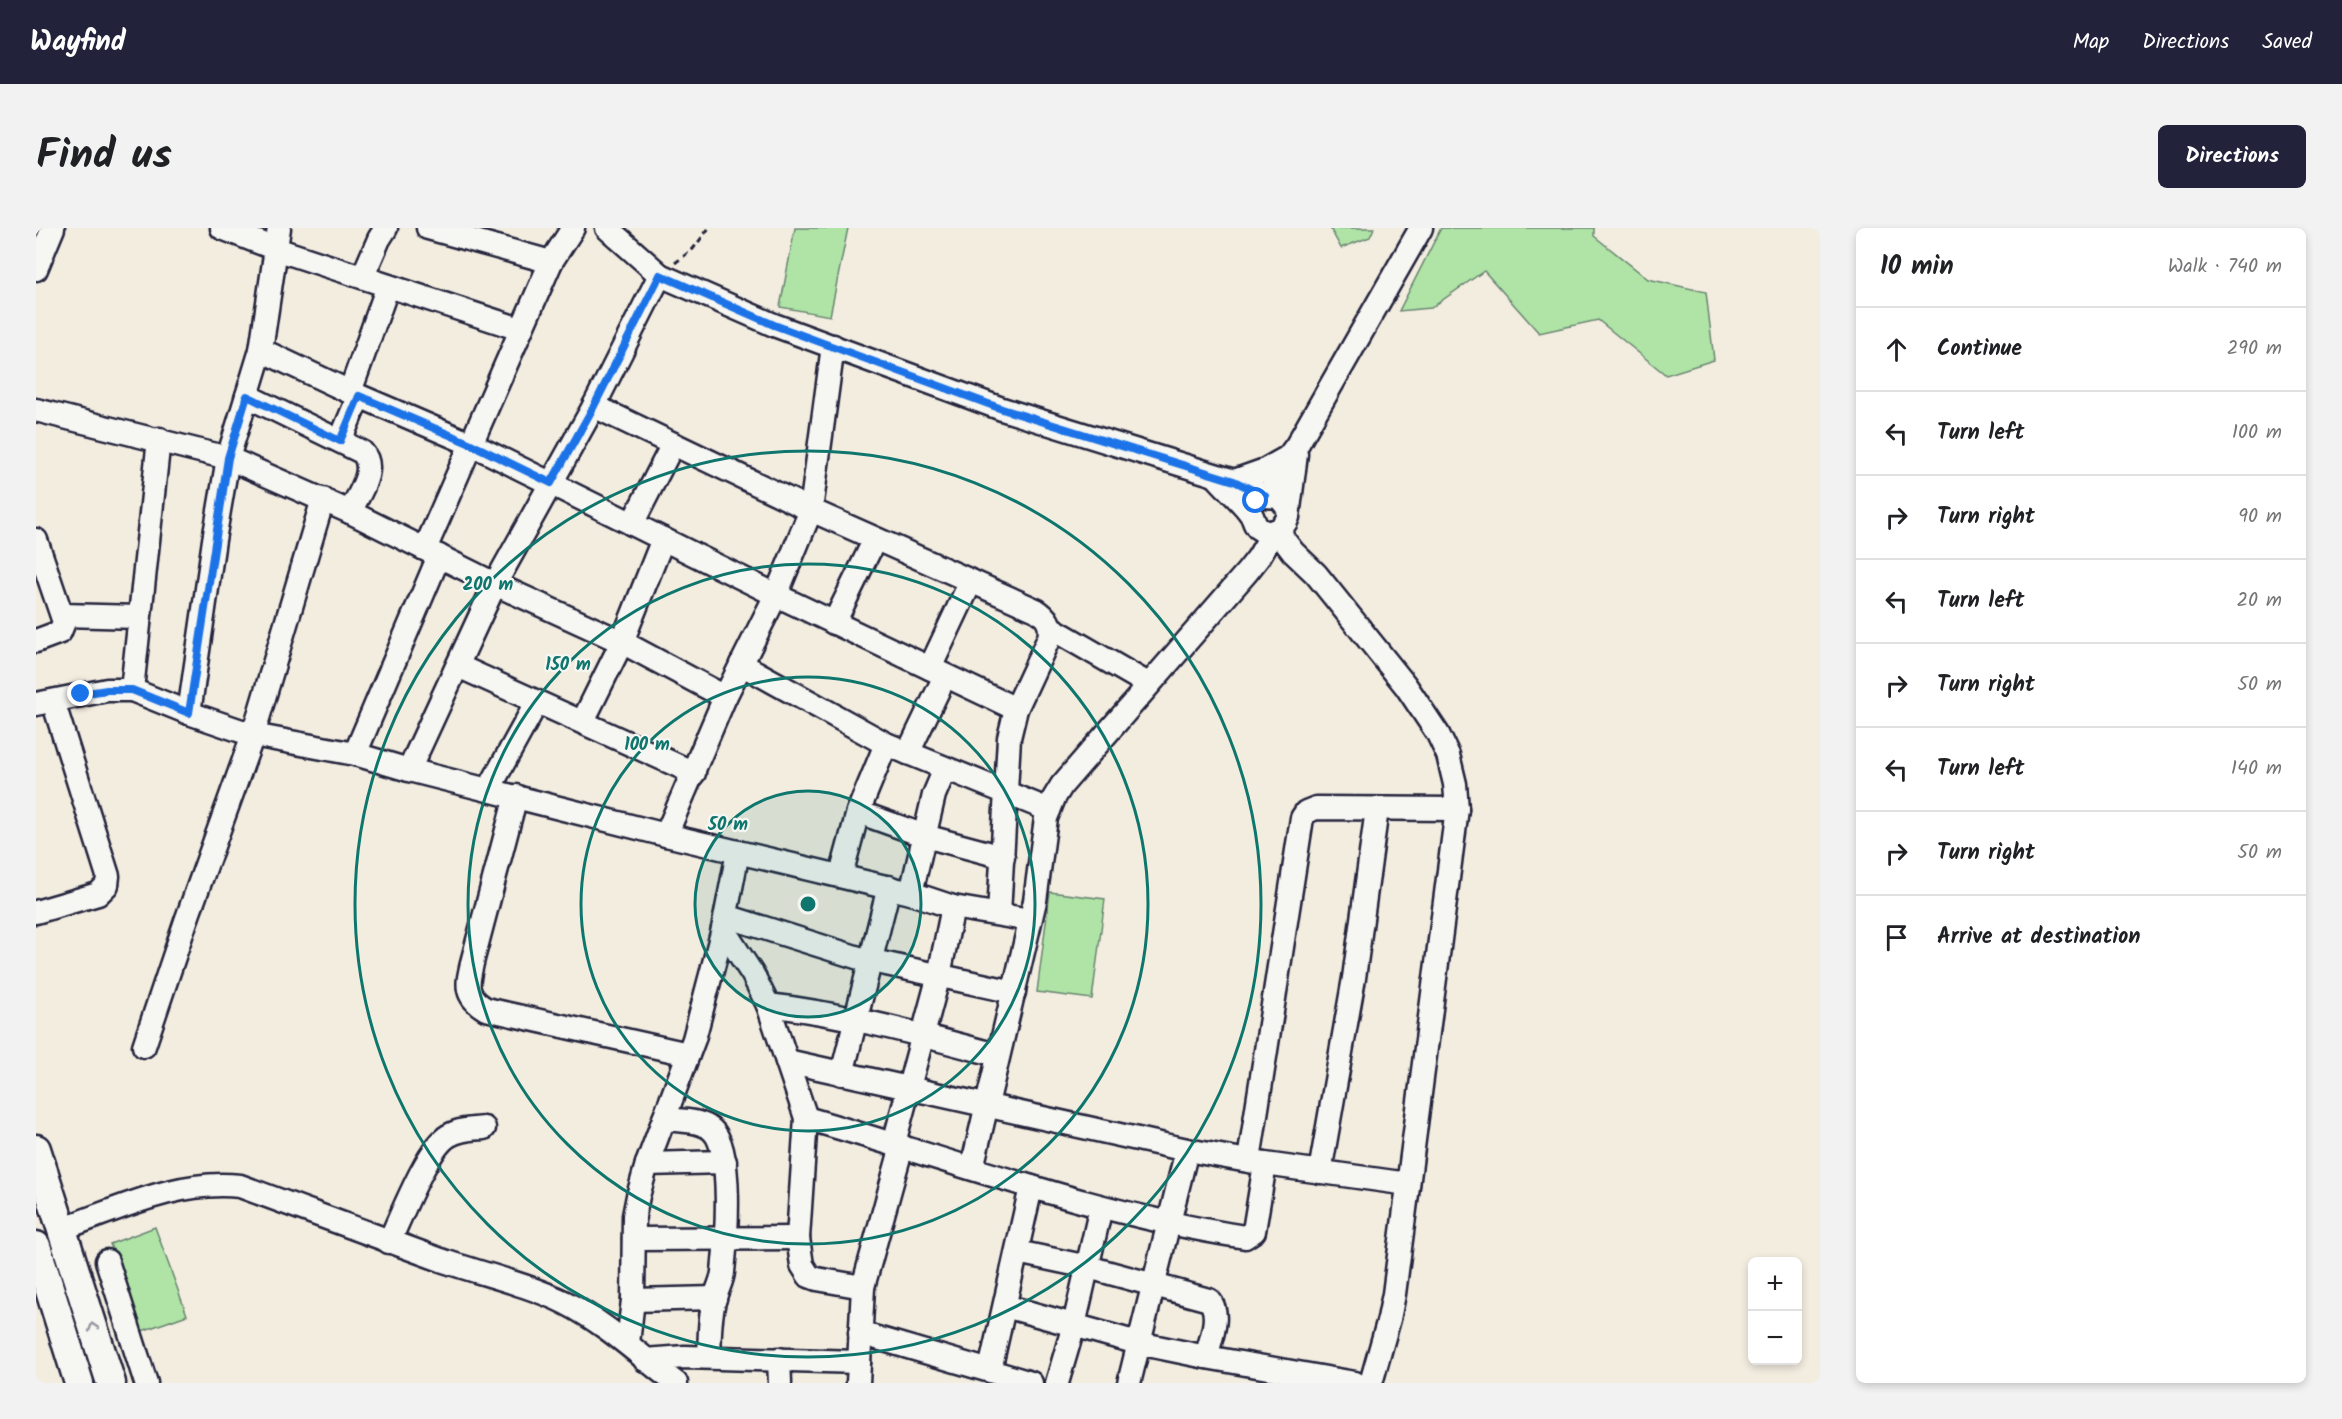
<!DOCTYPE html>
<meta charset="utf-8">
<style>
:root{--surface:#fff;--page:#f2f2f2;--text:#202124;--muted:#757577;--line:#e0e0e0;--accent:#22223b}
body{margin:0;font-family:Kalam,sans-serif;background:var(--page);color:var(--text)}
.controls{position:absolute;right:18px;bottom:18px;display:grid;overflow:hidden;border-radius:9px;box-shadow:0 3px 9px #0003}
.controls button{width:54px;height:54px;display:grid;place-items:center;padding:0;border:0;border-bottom:2px solid var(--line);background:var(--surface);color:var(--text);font:30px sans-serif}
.stop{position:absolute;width:18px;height:18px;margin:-14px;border:4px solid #1a73e8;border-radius:50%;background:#fff}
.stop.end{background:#1a73e8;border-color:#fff;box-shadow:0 2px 6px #0008}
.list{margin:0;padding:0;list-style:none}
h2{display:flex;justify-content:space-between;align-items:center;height:78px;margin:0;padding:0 24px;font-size:26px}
h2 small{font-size:20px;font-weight:400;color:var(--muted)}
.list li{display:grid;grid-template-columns:39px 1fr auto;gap:18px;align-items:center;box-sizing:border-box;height:84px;padding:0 24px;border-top:2px solid var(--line)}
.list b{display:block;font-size:22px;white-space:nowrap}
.list em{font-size:20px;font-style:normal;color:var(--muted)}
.icon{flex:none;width:33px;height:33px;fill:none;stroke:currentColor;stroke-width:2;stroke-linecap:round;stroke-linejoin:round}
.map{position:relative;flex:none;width:1784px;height:1155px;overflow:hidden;border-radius:9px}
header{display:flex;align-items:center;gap:36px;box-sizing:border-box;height:84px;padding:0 30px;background:var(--accent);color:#fff}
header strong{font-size:28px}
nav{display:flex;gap:33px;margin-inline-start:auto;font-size:21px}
.intro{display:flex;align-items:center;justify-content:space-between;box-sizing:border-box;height:144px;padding:0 36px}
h1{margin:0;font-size:42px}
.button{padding:15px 27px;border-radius:9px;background:var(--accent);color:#fff;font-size:21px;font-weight:700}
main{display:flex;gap:36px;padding:0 36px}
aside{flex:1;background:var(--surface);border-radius:9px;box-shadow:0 3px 9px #0003}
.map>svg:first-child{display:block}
</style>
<header>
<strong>Wayfind</strong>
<nav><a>Map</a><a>Directions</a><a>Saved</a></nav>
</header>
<div class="intro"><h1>Find us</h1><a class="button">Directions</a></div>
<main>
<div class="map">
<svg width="1784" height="1155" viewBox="0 0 1784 1155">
<rect width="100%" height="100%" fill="#f3ede0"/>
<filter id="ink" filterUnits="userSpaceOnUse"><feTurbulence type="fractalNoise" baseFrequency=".0167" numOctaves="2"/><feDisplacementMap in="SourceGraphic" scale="12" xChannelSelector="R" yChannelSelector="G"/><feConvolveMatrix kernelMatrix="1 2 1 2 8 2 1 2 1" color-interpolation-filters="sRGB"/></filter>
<g filter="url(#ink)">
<g fill="#afe4a6" stroke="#688370" stroke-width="1.5">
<path d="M759,0h53l-18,88 -50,-9z"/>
<path d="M1294,0h44l-4,9 -29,11z"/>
<path d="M1405,0h153v8l54,43 58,13 8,68 -48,15 -68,-55 -59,13 -55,-62 -53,37 -32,3z"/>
<path d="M1014,664l55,7 -13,100 -55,-7z"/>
<path d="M119,999l32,88 -45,16 -32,-87z"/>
</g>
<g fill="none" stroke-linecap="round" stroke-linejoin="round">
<defs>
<g id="minor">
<path d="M186,0l54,21 244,80"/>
<path d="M392,0l123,34"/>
<path d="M571,0l53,47 114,50 228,84 232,72 31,15 14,1 9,11"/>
<path d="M0,41l17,-41"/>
<path d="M327,48l16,-37 7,-11"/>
<path d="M225,122l89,42 121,52 305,151 240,114"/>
<path d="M314,164l38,-106"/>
<path d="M211,168l115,56c16,17 -4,43 -12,60"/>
<path d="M558,178l217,104 225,100c11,7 16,14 13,28l-33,71 -7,29 -10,176"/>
<path d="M0,182l192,48 122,54 145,72 127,58 103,55"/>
<path d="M304,213l19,-45"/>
<path d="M1181,249c9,11 28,27 35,39 2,4 2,8 6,12 12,9 26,2 30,-11l8,-63"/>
<path d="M1198,253l31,-11 23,-13"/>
<path d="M1233,267l19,-38 9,-12 124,-217"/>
<path d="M596,296l41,-80"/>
<path d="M1241,303l16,21 23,22 90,112 32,48 10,21 7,29 2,25 -63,485 -5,25 -18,64"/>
<path d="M0,312l28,82 -4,10 -24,9"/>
<path d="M389,321l126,-287 22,-34"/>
<path d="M26,387l77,2"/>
<path d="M798,395l41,-84"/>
<path d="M1015,400l97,56"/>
<path d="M705,436l145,80 163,66"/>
<path d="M422,438l236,107"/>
<path d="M894,440l41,-87"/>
<path d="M96,462l27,-251"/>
<path d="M0,476l71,-14h25l57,23 64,22 102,19 54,16 257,65 245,58 42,14 77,13"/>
<path d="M153,485l25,-173 14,-82 33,-108 18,-122"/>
<path d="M547,493l39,-79 41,-103"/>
<path d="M872,525l37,-77"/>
<path d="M319,526l84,-198"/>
<path d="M373,542l86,-186 99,-178 66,-131"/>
<path d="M453,561l48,-87"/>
<path d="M480,568l-43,163c-5,23 -11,36 13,50l202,45"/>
<path d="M822,584l67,24 78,21"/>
<path d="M630,607l59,-138 51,-102 35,-85 22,-164"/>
<path d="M805,647l17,-63 28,-68"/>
<path d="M875,665l23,-98 11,-26"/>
<path d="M0,684l62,-18 9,-9 1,-9 -55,-175"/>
<path d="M690,688l133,42 155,34"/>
<path d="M687,701l30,46 15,30 38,113 -8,120 4,27 7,11 8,3 46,8"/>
<path d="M732,777c78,9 154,30 229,50"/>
<path d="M108,818l42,-125 67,-186 70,-236"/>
<path d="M751,833l400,89 78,14 143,20"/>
<path d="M806,846l47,-187"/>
<path d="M770,890c146,42 288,96 439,119l9,-6 11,-67"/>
<path d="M628,891c14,2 36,0 48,11 22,19 14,113 11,142 -1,10 -6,17 -8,26 -6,19 -5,40 -6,59"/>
<path d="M858,915l45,-168 14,-68"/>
<path d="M1213,932l53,-342 4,-6 10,-4 141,1"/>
<path d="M611,936l78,-2"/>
<path d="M936,940l63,-267 11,-83 8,-20 8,-13 185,-213 11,-14 16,-27"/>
<path d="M1284,944l34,-194 23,-169"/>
<path d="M25,1001c58,-20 117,-50 179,-43 67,24 134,50 201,74 41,14 86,24 125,43 41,21 74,53 110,80"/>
<path d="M598,1011l164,-1"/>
<path d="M353,1014c12,-25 38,-93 59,-106 11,-7 24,-7 36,-8"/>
<path d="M981,1024l71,15 121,33c13,14 1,41 -3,57"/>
<path d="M71,1033l39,122"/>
<path d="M597,1072l82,-2"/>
<path d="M969,1078l133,37 68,14 149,26"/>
<path d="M824,1105l171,50"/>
<path d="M592,1115l5,-43 1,-84 4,-20 9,-32 47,-125 29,-110 15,-77"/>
<path d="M743,1131l1,24"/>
<path d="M609,1132l40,-3 174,5"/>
<path d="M954,1142l41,-183"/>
<path d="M822,1155l5,-96 39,-141"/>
<path d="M1021,1155l17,-58 27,-118"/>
<path d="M1093,1155l58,-233"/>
</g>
<g id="major">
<path d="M0,921l75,234"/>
<path d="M0,1018l43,137"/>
</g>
</defs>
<use href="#minor" stroke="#22223b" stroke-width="27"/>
<use href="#major" stroke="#22223b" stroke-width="33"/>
<path stroke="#22223b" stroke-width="3" stroke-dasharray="6 4.5" stroke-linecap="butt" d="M639,35l18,-14 16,-21"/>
<use href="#minor" stroke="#f6f6f2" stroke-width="22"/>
<use href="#major" stroke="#f6f6f2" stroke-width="28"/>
</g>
<defs><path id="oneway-chevron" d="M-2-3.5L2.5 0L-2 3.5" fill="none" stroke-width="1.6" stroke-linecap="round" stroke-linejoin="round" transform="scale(1.5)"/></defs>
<use stroke="#9797a0" href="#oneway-chevron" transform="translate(57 1099) rotate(-108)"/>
</g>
<g fill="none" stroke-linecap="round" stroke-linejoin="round" filter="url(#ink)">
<path stroke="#1a73e8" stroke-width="8" d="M45,466l26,-4h25l57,23 39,-255 19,-62 93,45 19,-45 112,48 80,39 43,-77 66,-131 114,50 228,84 232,72 31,15 -9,5"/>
</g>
<circle cx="772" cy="676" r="113" fill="#0f766e" fill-opacity=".12"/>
<g fill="none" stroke="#0f766e" stroke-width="3">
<circle cx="772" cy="676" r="113"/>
<circle cx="772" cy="676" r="227"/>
<circle cx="772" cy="676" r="340"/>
<circle cx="772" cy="676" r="453"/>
</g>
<circle cx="772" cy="676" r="9" fill="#0f766e" stroke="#f6f6f2" stroke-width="3"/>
<g font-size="18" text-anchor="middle" font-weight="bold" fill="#0f766e" stroke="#f6f6f2" stroke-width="4.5" stroke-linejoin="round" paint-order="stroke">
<text x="452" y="362">200 m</text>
<text x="532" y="442">150 m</text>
<text x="611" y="522">100 m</text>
<text x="692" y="602">50 m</text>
</g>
</svg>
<div class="controls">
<button>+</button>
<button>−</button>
</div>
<div class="stop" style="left:1220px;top:273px"></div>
<div class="stop end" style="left:45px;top:466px"></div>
</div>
<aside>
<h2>10 min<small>Walk · 740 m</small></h2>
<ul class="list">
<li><svg class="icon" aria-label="ahead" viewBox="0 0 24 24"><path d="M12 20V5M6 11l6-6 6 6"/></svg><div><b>Continue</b></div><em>290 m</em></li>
<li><svg class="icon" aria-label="left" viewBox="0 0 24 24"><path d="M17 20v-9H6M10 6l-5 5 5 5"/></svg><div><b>Turn left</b></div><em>100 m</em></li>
<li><svg class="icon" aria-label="right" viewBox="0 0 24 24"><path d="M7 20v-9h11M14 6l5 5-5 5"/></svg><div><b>Turn right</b></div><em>90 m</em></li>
<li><svg class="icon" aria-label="left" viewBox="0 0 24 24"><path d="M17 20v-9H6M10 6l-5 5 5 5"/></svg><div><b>Turn left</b></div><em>20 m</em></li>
<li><svg class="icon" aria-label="right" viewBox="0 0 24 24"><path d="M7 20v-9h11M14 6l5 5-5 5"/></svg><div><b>Turn right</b></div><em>50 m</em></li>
<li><svg class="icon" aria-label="left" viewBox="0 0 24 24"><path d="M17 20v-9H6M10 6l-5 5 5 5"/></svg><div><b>Turn left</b></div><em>140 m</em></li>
<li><svg class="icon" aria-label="right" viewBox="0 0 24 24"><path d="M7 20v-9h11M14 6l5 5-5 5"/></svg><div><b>Turn right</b></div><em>50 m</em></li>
<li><svg class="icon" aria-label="arrive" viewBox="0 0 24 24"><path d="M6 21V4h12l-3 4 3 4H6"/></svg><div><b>Arrive at destination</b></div></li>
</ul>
</aside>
</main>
